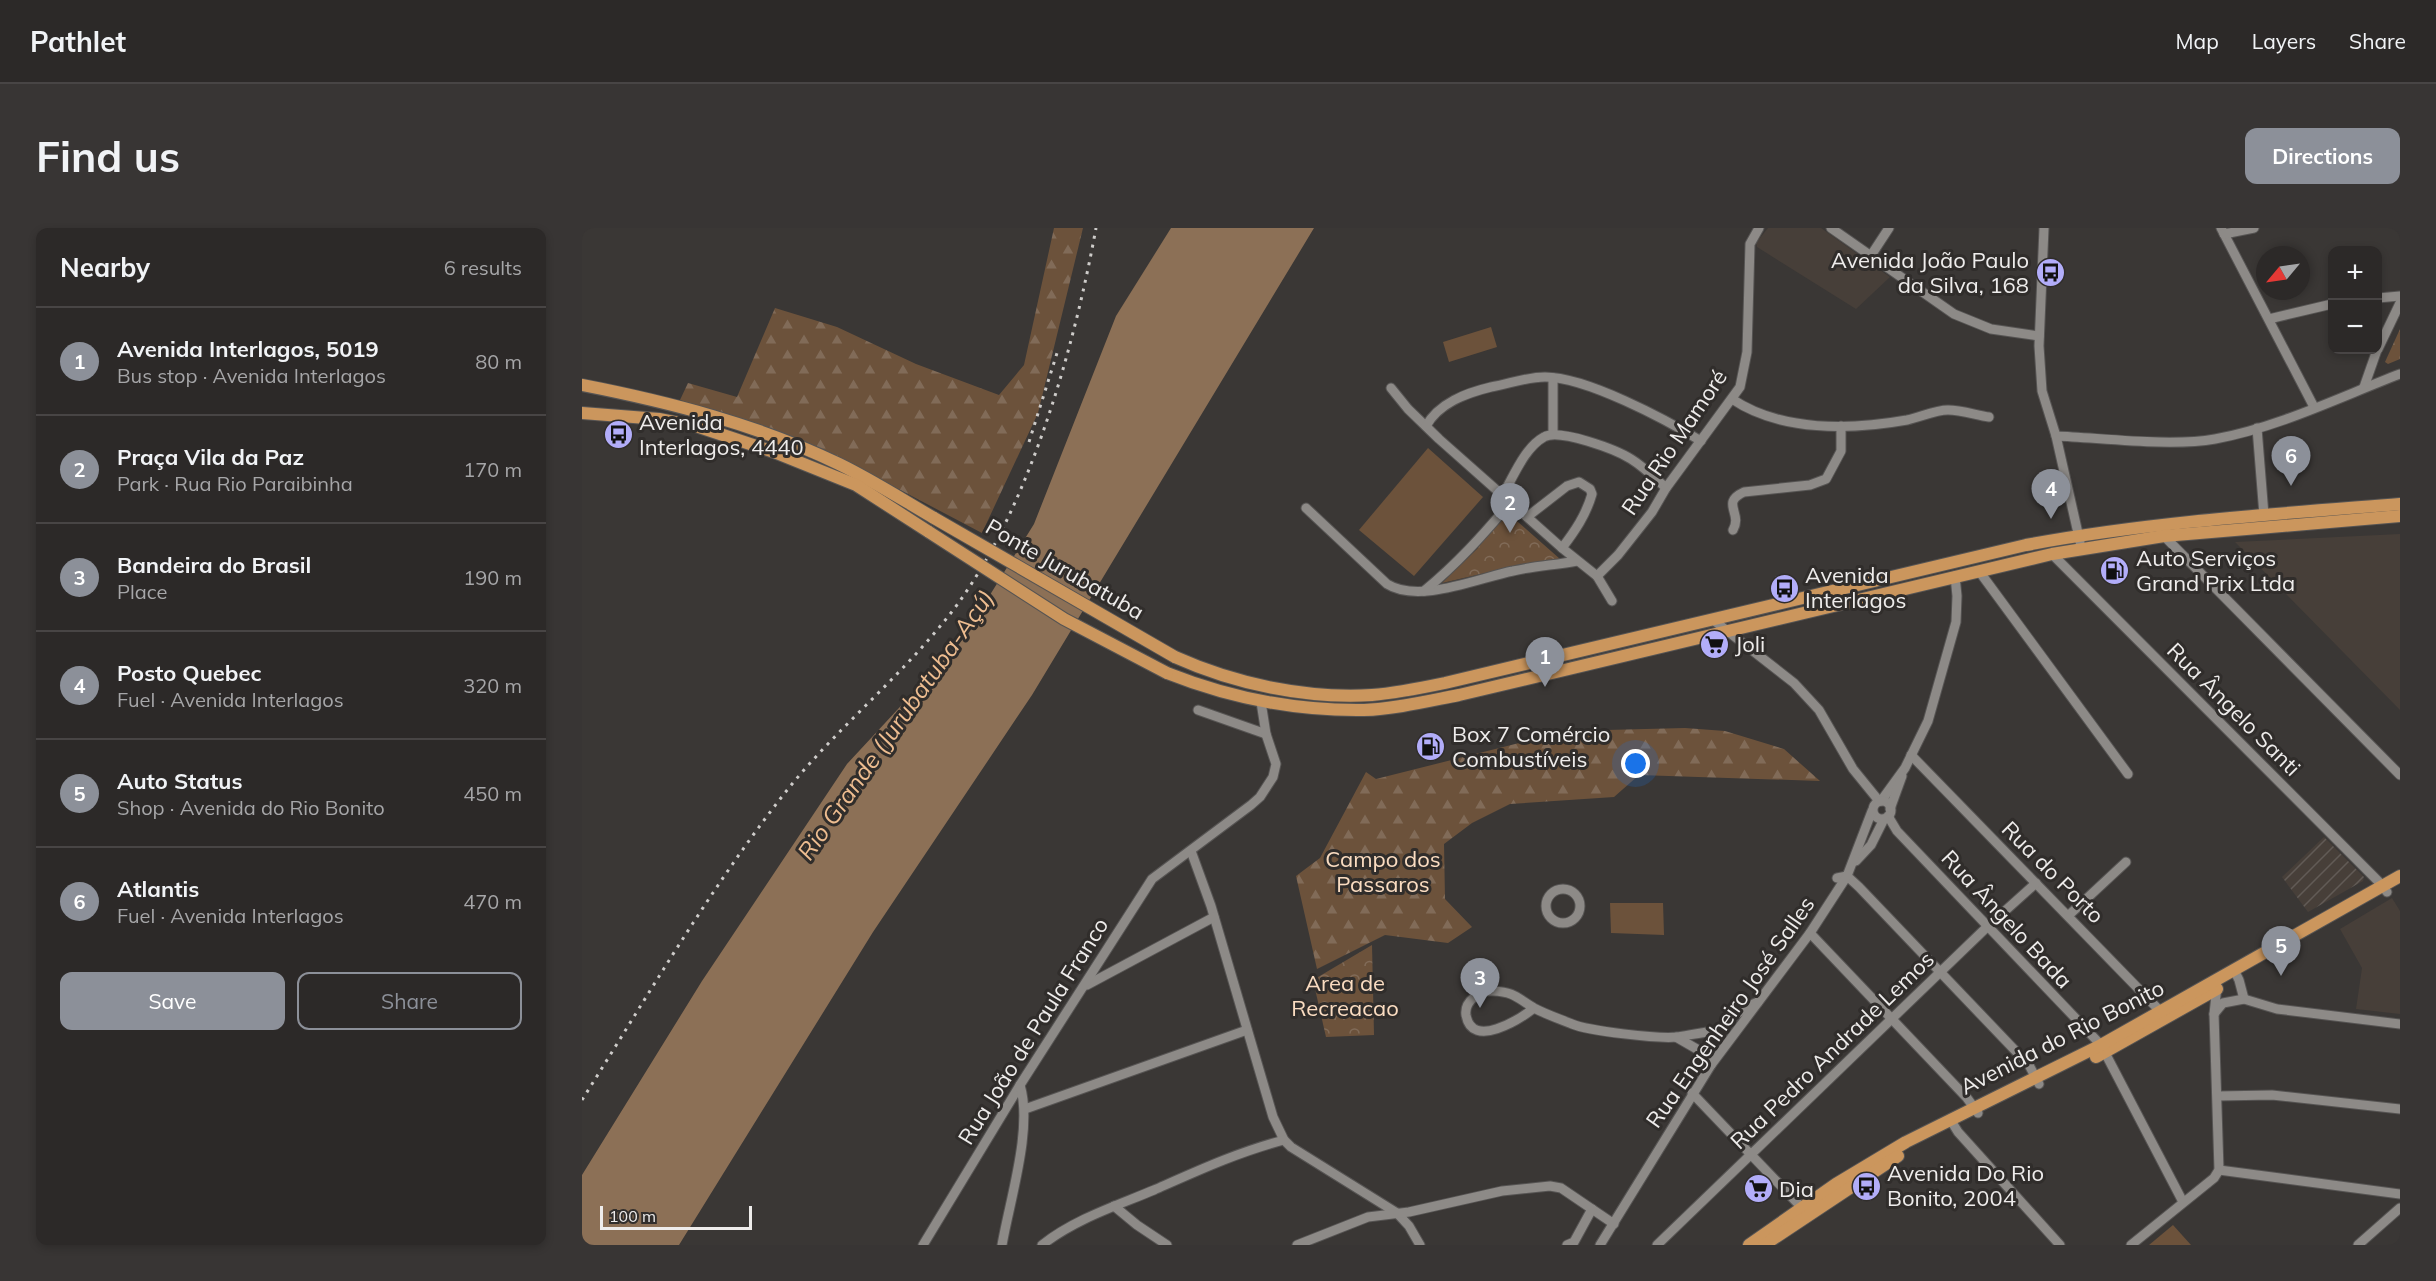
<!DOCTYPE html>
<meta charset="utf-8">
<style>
:root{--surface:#2c2928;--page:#383534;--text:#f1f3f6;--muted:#a6a6a8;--line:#484545;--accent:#8c9099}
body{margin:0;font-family:Mulish,sans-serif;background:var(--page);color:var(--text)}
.controls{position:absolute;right:18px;top:18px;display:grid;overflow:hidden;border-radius:12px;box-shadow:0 3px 9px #0003}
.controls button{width:54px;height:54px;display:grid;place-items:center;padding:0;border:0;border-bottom:2px solid var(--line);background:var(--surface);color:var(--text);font:30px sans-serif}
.compass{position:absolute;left:1674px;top:18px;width:54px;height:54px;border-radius:50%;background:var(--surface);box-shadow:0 3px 9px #0003;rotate:241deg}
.scale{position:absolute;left:18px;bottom:15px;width:152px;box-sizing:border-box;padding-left:6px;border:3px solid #eeeceb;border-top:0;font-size:16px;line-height:21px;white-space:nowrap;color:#eeeceb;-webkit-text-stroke:4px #302d2b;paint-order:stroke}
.you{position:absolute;left:1054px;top:536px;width:21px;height:21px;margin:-15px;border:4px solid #fff;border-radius:50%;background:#1a73e8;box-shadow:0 0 0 9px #1a73e833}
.badge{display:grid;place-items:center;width:39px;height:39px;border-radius:50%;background:var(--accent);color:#fff;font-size:20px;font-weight:700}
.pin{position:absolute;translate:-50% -50px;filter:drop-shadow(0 2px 3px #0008)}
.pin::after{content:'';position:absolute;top:32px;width:21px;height:18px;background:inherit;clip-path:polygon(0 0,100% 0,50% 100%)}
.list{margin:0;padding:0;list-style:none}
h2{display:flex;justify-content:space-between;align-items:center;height:78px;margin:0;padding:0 24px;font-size:26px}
h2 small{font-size:20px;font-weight:400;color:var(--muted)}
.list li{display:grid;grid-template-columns:39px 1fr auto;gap:18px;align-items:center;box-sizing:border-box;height:108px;padding:0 24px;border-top:2px solid var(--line)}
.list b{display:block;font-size:22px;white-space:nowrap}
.list p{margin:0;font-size:20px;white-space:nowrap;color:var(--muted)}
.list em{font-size:20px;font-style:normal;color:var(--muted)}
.actions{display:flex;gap:12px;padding:18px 24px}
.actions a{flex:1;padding:14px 0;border:2px solid var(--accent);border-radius:12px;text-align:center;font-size:21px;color:var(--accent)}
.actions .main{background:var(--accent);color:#fff}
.map{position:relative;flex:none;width:1818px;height:1017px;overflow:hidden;border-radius:12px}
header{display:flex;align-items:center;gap:36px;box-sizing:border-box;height:84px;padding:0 30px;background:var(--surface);border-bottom:2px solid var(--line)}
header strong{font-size:28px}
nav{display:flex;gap:33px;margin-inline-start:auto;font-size:21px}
.intro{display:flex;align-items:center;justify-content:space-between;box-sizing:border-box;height:144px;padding:0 36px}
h1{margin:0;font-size:42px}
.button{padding:15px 27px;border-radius:12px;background:var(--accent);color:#fff;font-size:21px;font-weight:700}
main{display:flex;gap:36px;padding:0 36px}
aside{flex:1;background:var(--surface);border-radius:12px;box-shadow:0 3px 9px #0003}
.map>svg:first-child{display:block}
</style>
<header>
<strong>Pathlet</strong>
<nav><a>Map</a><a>Layers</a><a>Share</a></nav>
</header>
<div class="intro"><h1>Find us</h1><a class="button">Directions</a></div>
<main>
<aside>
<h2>Nearby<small>6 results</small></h2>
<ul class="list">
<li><span class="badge">1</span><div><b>Avenida Interlagos, 5019</b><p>Bus stop · Avenida Interlagos</p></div><em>80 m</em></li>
<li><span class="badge">2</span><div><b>Praça Vila da Paz</b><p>Park · Rua Rio Paraibinha</p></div><em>170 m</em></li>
<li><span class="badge">3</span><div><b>Bandeira do Brasil</b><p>Place</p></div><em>190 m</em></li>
<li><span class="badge">4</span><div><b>Posto Quebec</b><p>Fuel · Avenida Interlagos</p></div><em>320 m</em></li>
<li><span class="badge">5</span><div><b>Auto Status</b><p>Shop · Avenida do Rio Bonito</p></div><em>450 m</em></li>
<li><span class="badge">6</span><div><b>Atlantis</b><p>Fuel · Avenida Interlagos</p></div><em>470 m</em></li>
</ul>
<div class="actions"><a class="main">Save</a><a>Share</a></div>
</aside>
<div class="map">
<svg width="1818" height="1017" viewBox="0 0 1818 1017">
<defs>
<pattern id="industrial-furrows" width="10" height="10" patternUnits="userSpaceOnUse" patternTransform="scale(1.5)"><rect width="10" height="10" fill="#473f39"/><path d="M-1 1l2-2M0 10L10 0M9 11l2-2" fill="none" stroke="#625b56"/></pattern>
<pattern id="forest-firs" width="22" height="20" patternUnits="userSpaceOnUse" patternTransform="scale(1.5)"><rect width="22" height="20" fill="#6c523b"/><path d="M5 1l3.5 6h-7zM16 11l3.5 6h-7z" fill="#816b58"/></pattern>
<pattern id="park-crowns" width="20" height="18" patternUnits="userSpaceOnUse" patternTransform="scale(1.5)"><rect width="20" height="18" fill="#6c523b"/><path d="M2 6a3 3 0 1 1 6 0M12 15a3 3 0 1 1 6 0" fill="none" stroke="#816b58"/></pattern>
</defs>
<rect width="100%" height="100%" fill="#3a3735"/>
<g fill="#473f39">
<path d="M1186,0h53l69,49 -34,32 -99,-62 -1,-4z"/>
<path d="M1818,306v176l-165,-168z"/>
<path d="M1810,670l8,13v103l-44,-5 6,-41 -22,-39z"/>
</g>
<path fill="url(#industrial-furrows)" d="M1742,609l40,40 -1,4 -55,31 -26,-35z"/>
<g fill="url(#forest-firs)">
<path d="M472,0h29l-45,185 -56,120 -152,-80 -150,-53 8,-17 49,14 38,-89 62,19 79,37 83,31 25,-30z"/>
<path d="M1103,500l40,3 59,18 36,32 -181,-6 -25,22 -104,7 -38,19 -28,21 1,55 27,28 -24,16 -63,-8 -68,34 -21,-93 24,-18 46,-86 10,7 191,-48z"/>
</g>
<g fill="url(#park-crowns)">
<path d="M1818,101v30l-12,5 -3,-2z"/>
<path d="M928,287l50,44 -49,8 -69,16 35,-34 26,-33z"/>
<path d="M790,717l2,90 -48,2 -13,-57z"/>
</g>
<g fill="#6c523b">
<path d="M909,99l6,20 -48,15 -6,-20z"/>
<path d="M846,220l55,49 -69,79 -55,-46z"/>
<path d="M1028,675h53l1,32 -53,-2z"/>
<path d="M1591,997l18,20h-42z"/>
</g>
<path fill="#8c7056" d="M589,0h143l-282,467 -159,237 -194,313h-97v-70l120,-194 145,-217 115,-124 72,-116 82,-208z"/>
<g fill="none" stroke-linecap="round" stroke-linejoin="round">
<defs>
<g id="minor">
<path d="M1249,0l123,86 37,15 48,7"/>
<path d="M1462,0l-5,118 3,45 14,45 24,106"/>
<path d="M1639,0l93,179"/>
<path d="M1642,6l30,-6"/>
<path d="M1288,29l19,-29"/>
<path d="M1796,70l22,-2"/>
<path d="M1687,91l63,-15"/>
<path d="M1796,121l22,-46"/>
<path d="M1782,159l13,-37"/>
<path d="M809,160l17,21 31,30 123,109 35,28 15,25"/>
<path d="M1150,171c49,33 119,31 175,21 14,-3 28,-10 41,-10 13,0 28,5 41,7"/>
<path d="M844,198c13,-23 40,-33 65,-39 18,-3 35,-10 54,-10 41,0 120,42 156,64"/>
<path d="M1675,200l7,87"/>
<path d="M971,206v-56"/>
<path d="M1474,208c47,2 114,11 159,3 64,-12 125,-42 185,-65"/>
<path d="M920,268c11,-18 22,-48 42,-59 15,-9 73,13 87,22 13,8 24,19 35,29"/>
<path d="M724,280l81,76c32,20 91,-6 126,-13 21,-5 43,-6 64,-10"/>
<path d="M945,289l40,-31 12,-4 11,7 2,5c-6,21 -17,37 -30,54"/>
<path d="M1151,302c10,-17 -13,-27 11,-38l66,-7 16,-6 15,-28v-25"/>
<path d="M1582,308l236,239"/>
<path d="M1470,326l327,328 8,10"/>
<path d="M1397,343l149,203"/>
<path d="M1015,348l21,-21 34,-43 14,-24 74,-101 7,-35 3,-108 9,-16"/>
<path d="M842,363c33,-27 59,-56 86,-88"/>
<path d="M1130,391l82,64 25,27 34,59 26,32"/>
<path d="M616,482l68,24"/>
<path d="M1329,527l252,259"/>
<path d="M1299,573l24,-33 23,-47 28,-99 1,-26 -2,-20"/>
<circle cx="1300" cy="582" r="9"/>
<path d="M1308,581l12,-33"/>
<path d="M1306,588l9,15 204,214 82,157"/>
<path d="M609,623l20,55 62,211 11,23 7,7 106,66 12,13 11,19"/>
<path d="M1274,633l15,-16 13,-26"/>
<path d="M1255,650l10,-2 12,11 170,178 10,19"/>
<circle cx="981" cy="678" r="17"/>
<path d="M1487,687l57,-53"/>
<path d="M1228,705l157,165 11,15"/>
<path d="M1652,742l5,10 5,19"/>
<path d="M505,757l127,-68"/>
<path d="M952,780c-14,11 -62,42 -68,7 -2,-14 14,-25 27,-24 22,1 24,7 41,17 11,6 26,11 38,16 17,7 86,15 105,13 13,-2 27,-5 40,-6"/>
<path d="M1632,786l9,-11 21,-4 33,10 123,15"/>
<path d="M1094,809l26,15 4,9 5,4"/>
<path d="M1120,824c17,-19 31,-41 56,-50"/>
<path d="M1110,865l113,118"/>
<path d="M1636,868l54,-1 128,14"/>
<path d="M443,881l222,-79"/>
<path d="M1368,891l8,13 102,113"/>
<path d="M1637,942l181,24"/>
<path d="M532,978l23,19 30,20"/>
<path d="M341,1017l97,-160 132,-206 99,-74 9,-8 13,-20 3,-13 -10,-30 -5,-32"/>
<path d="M420,1017c8,-46 31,-117 18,-160"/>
<path d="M460,1017c33,-26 74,-39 112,-55 43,-19 84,-38 130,-50"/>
<path d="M715,1017l71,-28 41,-5 93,-21 48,-5 11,2 53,36"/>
<path d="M985,1017l7,-3 18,-33"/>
<path d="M1018,1017l111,-180 99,-132 37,-57 25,-65"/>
<path d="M1075,1017l330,-318 49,-44"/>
<path d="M1549,1017l83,-67 5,-8 -5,-156 3,-28"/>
<path d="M1776,1017l42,-37"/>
</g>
<g id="major">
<path d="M0,157c87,17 177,40 257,79 33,16 64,36 95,54"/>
<path d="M0,185l77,6 40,8 75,25 82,33 73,47"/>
<path d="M593,429c60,27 131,42 197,38 25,-2 49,-7 73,-12l581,-138c123,-23 249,-31 374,-41"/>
<path d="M585,445c63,25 129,38 197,37 31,-1 64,-9 95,-15l593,-141 112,-18 236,-20"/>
<path d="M1514,829l121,-68"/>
<path d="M1167,1017l87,-61 70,-42 195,-97 299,-169"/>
<path d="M1182,1017l134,-89"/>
</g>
</defs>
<use href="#minor" stroke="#565453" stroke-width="11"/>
<use href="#major" stroke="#565453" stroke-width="14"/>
<use href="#minor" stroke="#8d8a87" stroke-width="9"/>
<use href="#major" stroke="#cb965d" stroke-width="12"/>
<g stroke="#ceccca" stroke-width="3" stroke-dasharray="3 6" stroke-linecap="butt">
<path d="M447,214l29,-92"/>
<path d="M0,872c65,-103 127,-210 202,-306 48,-61 109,-110 158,-170 83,-99 131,-270 154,-396"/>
</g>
<defs>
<g id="major-bridge">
<path d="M352,290l241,139"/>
<path d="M347,304l135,87 103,54"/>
</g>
</defs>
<use href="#major-bridge" stroke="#565453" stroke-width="14" stroke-linecap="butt"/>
<use href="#major-bridge" stroke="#cb965d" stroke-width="12"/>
</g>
<defs>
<symbol id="bus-disc" viewBox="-11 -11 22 22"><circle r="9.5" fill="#b2adf9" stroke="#302d2b"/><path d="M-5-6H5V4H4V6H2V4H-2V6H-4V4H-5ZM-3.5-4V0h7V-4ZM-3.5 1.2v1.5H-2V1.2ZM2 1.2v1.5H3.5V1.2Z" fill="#111"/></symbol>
<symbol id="fuel-disc" viewBox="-11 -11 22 22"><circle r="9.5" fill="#b2adf9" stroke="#302d2b"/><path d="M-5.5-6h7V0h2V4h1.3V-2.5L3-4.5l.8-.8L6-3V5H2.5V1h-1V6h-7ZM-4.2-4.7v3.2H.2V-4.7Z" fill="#111"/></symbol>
<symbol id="supermarket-disc" viewBox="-11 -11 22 22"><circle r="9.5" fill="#b2adf9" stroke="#302d2b"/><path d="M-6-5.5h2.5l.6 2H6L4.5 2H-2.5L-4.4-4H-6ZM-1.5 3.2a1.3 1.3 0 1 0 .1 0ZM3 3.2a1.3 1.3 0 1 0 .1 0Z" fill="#111"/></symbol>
</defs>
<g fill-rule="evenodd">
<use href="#bus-disc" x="1452" y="28" width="33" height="33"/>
<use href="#bus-disc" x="20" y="190" width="33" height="33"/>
<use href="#fuel-disc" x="1516" y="326" width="33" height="33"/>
<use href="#bus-disc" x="1186" y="344" width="33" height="33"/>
<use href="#supermarket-disc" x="1116" y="400" width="33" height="33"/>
<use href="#fuel-disc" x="832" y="502" width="33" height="33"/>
<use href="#bus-disc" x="1268" y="942" width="33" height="33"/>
<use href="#supermarket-disc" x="1160" y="944" width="33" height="33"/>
</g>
<g text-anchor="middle" stroke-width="6" stroke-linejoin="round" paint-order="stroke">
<g font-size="22" fill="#eeeceb" stroke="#302d2b" text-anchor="start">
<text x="1447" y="40" text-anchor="end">Avenida João Paulo<tspan x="1447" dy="25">da Silva, 168</tspan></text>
<text x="57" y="202">Avenida<tspan x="57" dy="25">Interlagos, 4440</tspan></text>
<text x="1554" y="338">Auto Serviços<tspan x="1554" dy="25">Grand Prix Ltda</tspan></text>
<text x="1223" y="355">Avenida<tspan x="1223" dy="25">Interlagos</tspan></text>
<text x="1153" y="424">Joli</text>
<text x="870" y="514">Box 7 Comércio<tspan x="870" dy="25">Combustíveis</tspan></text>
<text x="1305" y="953">Avenida Do Rio<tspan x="1305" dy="25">Bonito, 2004</tspan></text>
<text x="1197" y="969">Dia</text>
</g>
<g font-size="22" fill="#eeeceb" stroke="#302d2b">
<text transform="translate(1092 214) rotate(-56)" y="8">Rua Rio Mamoré</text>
<text transform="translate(483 341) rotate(30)" y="8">Ponte Jurubatuba</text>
<text transform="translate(1652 481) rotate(45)" y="8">Rua Ângelo Santi</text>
<text transform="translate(1471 644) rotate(45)" y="8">Rua do Porto</text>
<text transform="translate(1425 691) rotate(47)" y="8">Rua Ângelo Bada</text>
<text transform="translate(1148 784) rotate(-55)" y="8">Rua Engenheiro José Salles</text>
<text transform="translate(451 803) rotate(-58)" y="8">Rua João de Paula Franco</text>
<text transform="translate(1480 809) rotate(-27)" y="8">Avenida do Rio Bonito</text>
<text transform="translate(1250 822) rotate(-44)" y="8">Rua Pedro Andrade Lemos</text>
</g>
<g font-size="22" fill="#fadcc1" stroke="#302d2b">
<text x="801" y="639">Campo dos<tspan x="801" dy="25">Passaros</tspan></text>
<text x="763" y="763">Area de<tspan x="763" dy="25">Recreacao</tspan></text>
</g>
<g font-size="24" font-style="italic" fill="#eebd90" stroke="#302d2b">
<text transform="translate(314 497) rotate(-55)" y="8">Rio Grande (Jurubatuba-Açú)</text>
</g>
</g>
</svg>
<div class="controls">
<button>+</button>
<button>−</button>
</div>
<svg class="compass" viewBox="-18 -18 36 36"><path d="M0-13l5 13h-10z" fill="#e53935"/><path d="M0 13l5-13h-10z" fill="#a6a6a8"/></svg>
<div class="scale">100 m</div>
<div class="you"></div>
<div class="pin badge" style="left:963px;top:459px">1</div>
<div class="pin badge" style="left:928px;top:305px">2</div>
<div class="pin badge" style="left:898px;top:780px">3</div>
<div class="pin badge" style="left:1469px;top:291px">4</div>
<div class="pin badge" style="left:1699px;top:748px">5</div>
<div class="pin badge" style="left:1709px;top:258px">6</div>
</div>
</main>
